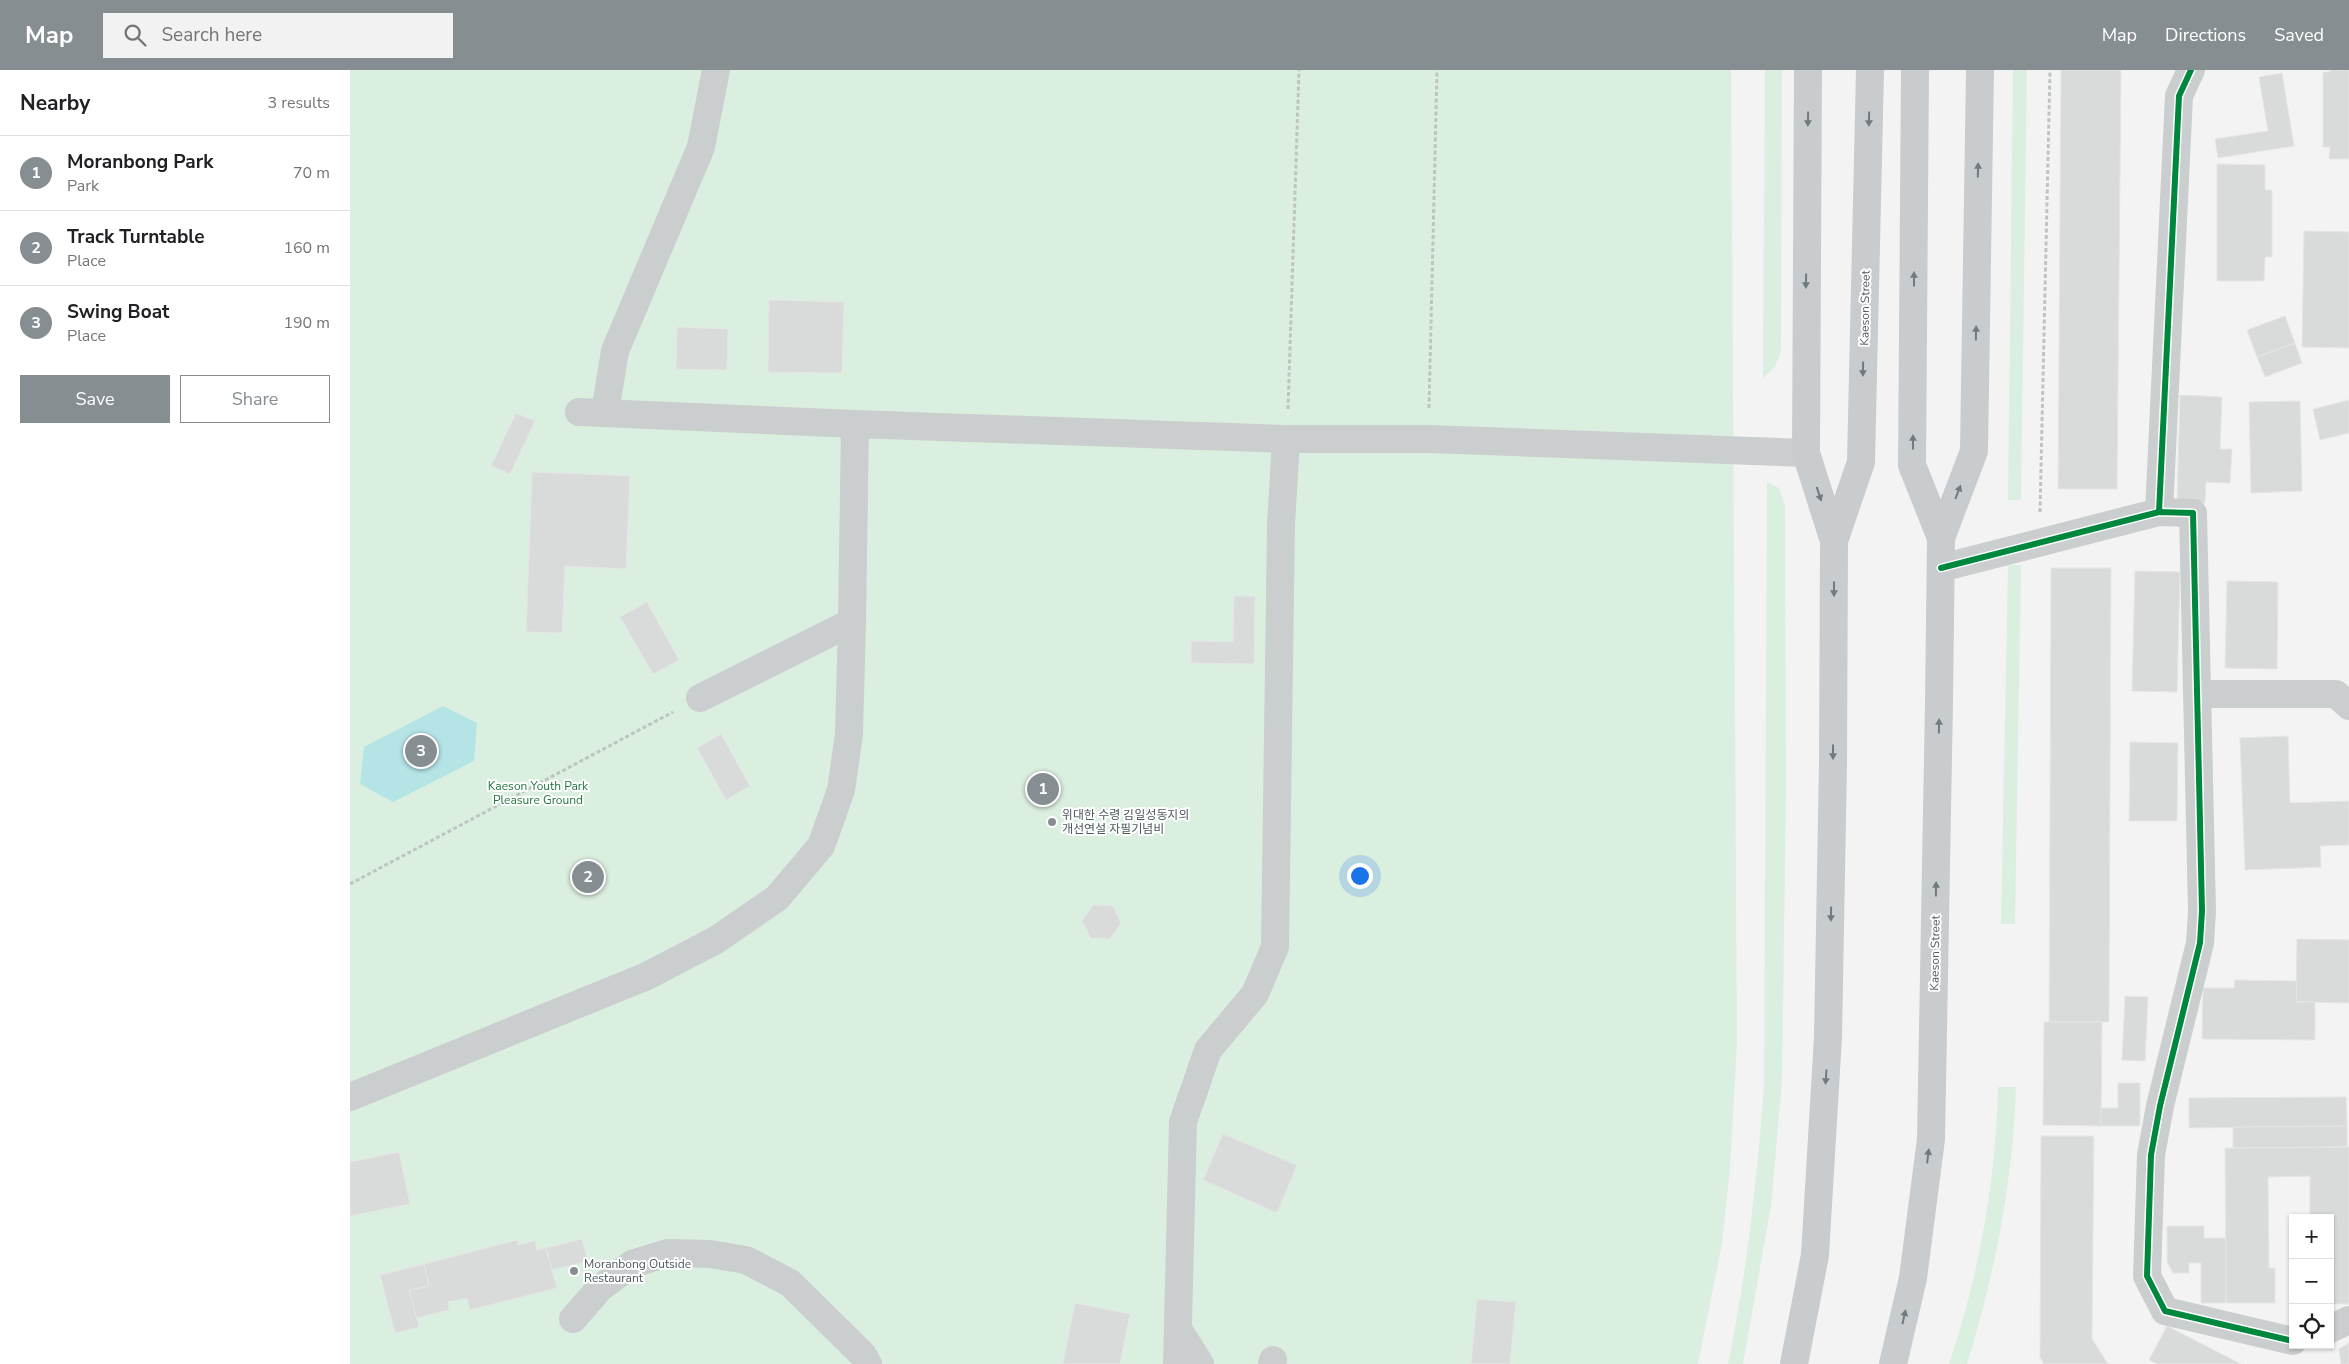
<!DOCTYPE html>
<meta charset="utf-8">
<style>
:root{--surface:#fff;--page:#f2f2f2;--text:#202124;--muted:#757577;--line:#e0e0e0;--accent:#868e92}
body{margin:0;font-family:"Nunito Sans","Noto Sans KR",sans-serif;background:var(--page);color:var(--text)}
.controls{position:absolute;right:15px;bottom:15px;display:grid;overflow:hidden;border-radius:0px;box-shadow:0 1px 4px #0004}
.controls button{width:45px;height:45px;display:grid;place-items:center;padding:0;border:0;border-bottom:1px solid var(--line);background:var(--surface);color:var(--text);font:25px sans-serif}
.you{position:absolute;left:1009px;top:805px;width:18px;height:18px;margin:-12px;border:4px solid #fff;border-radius:50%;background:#1a73e8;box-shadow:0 0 0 8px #1a73e833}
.badge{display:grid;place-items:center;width:32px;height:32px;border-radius:50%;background:var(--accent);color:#fff;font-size:16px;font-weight:700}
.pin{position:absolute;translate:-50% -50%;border:2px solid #fff;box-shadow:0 1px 5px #0006}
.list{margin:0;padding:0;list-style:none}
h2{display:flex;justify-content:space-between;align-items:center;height:65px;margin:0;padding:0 20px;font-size:21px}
h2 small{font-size:16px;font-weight:400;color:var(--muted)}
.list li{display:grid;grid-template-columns:32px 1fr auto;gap:15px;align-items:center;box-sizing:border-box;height:75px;padding:0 20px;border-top:1px solid var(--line)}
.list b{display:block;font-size:19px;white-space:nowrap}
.list p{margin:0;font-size:16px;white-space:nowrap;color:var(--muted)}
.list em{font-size:16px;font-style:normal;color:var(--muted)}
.actions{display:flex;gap:10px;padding:15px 20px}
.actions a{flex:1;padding:11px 0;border:1px solid var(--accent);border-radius:0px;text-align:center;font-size:18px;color:var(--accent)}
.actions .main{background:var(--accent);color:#fff}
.icon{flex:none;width:28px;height:28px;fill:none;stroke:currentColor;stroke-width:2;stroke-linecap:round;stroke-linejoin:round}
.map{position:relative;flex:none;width:1999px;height:1294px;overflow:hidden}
header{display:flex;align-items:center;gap:30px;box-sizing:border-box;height:70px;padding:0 25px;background:var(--accent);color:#fff}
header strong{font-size:24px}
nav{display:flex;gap:28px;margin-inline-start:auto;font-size:18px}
.search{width:350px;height:45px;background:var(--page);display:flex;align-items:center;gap:12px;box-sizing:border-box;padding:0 18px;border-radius:0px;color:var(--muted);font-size:19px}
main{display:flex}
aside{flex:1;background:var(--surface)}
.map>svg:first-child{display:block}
</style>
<header>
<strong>Map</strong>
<div class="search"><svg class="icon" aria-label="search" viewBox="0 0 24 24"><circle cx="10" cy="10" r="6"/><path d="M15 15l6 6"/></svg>Search here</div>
<nav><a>Map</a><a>Directions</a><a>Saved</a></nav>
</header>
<main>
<aside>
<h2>Nearby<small>3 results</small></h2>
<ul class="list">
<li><span class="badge">1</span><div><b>Moranbong Park</b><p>Park</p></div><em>70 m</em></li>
<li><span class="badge">2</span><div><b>Track Turntable</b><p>Place</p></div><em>160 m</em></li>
<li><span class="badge">3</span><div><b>Swing Boat</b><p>Place</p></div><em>190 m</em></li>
</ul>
<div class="actions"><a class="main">Save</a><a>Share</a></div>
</aside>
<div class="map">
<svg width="1999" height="1294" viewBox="0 0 1999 1294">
<rect width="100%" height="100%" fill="#f3f3f3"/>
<g fill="#dbefe0">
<path d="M0,0h1381l6,974 -7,124 -8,76 -24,120h-1348z"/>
<path d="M1415,0h17l-1,279c-3,14 -6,20 -18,29z"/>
<path d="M1663,0h14l-6,430h-13z"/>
<path d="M1417,412l12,6 6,16 1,284 -4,294 -11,124 -28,158h-15c19,-92 29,-185 36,-279z"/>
<path d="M1658,495h13l-6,359h-14z"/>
<path d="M1648,1017h18c-3,94 -21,187 -49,277h-18c30,-89 47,-183 49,-277z"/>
</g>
<path fill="#b5e4e7" d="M93,636l34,17 -3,38 -81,41 -33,-18 4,-37z"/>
<g fill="#d9dbdb" stroke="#e5e5e5">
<path d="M1711,0h60l-4,419h-59z"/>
<path d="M1980,0h19v89h-20l1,-12h-7v-75h7z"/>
<path d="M1932,3l12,73 -76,12 -3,-19 53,-8 -9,-54z"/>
<path d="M1867,94l48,1v25h7v67h-7l-1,24h-47z"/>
<path d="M1954,161l45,1v116l-47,-1z"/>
<path d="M419,230l75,2 -2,71 -74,-1z"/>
<path d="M1935,246l10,27 -38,14 -10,-27z"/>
<path d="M327,257l51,2 -1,41 -51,-1z"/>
<path d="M1945,273l7,20 -37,14 -8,-20z"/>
<path d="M1830,325l42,2 -2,52h12l-2,34 -24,-1 -1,21 -28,-1z"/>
<path d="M1999,330v33l-29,7 -7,-31z"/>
<path d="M1950,331l2,90 -51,2 -2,-91z"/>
<path d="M166,343l19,8 -25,53 -19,-8z"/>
<path d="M182,402l98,4 -4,93 -61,-3 -3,67 -36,-1z"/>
<path d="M1701,498h60l-2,454h-60z"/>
<path d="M1785,501l45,1 -3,120 -45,-1z"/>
<path d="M1877,511l51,1 -1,87 -52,-1z"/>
<path d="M884,526h21l-1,68 -63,-1v-22l42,1z"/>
<path d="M297,532l32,58 -26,14 -33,-57z"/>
<path d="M371,664l29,52 -24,14 -29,-52z"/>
<path d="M1938,666l2,67 59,-2v44l-29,1 1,21 -76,3 -5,-132z"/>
<path d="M1780,672l48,1 -1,78h-48z"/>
<path d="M743,835l20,1 8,17 -11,16 -19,-1 -9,-17z"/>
<path d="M1947,869l52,1v63l-53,-1z"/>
<path d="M1885,910l62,1 -1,21h19v38l-113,-1 1,-51h31z"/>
<path d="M1775,926l23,1 -3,64 -23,-1z"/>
<path d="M1694,952h58l-1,104 -58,-1z"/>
<path d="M1768,1013h22v43h-39v-18h17z"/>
<path d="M1996,1027l1,29 -158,2v-30z"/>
<path d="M1997,1056v21l-114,1v-21z"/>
<path d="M873,1064l74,31 -20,48 -74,-33z"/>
<path d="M1691,1066h53l-2,203 16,25h-64l-4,-7z"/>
<path d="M1997,1077h2v157h-19v-86h-20v-42l-42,1 1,91h6v35h-49l-1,-155z"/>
<path d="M49,1082l11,52 -60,12v-54z"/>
<path d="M1817,1156h37v12h22v65h-25v-40h-12v10h-16l-6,-11z"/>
<path d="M232,1169l6,22 -36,9 -6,-22z"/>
<path d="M167,1170l1,5 17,-4 2,9 9,-2 11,40 -87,22 -3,-12 -19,4 1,8 -33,8 -7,-28 20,-4 -5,-22z"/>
<path d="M74,1194l5,22 -20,4 10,37 -24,6 -15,-58z"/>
<path d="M1127,1229l39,3 -6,62h-39z"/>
<path d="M725,1233l55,11 -10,50h-57z"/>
<path d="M1817,1256l74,38h-83l-9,-4z"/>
<path d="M1999,1273v21h-8l-2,-15z"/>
</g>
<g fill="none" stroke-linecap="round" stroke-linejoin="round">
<g stroke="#bcc5c1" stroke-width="3" stroke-dasharray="4 2.5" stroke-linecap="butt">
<path d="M1079,338l8,-338"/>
<path d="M938,339l11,-339"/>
<path d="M1690,442l10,-442"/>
<path d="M0,814l323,-172"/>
</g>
<g stroke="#cbcece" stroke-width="28">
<path d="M229,342l276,12"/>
<path d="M255,342l10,-61 86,-204 15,-77"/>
<path d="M1809,442l20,-416 12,-26"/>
<path d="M1591,498l218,-56 34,1 9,398 -2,32 -40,163 -9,49 -4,121 18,35 128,30"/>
<path d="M1847,624h139l13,12"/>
<path d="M350,628l152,-76 3,-198 431,15h143l377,14"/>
<path d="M0,1027l297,-121 69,-36 61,-42 44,-52 20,-56 8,-56 3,-112"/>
<path d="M223,1249l27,-31 32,-24 36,-11 42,1 36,6 44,23 73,72 5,9"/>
<path d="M828,1259l22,35"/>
<path d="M1980,1259l19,-9"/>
<path d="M827,1294l6,-242 25,-72 47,-56 20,-47 6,-422 5,-86"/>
<path d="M922,1294l1,-4"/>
</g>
<g stroke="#c8ccce" stroke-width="28">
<path d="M1591,468l33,-87 6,-381"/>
<path d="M1484,471l27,-79 9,-392"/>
<path d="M1444,1294l21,-109 13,-218 5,-274 1,-222 -28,-88 2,-383"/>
<path d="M1543,1294l20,-86 18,-139 8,-437 2,-164 -29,-73 3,-395"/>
</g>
<defs>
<g id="cycleway">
<path d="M1809,442l20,-416 12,-26"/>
<path d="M1591,498l218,-56 34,1 9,398 -2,32 -40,163 -9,49 -4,121 18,35 128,30"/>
</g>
</defs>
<use href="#cycleway" stroke="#fff" stroke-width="9"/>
<use href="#cycleway" stroke="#00873e" stroke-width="6"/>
</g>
<defs><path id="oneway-solid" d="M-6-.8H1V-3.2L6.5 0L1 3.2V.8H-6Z" transform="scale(1.25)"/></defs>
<g fill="#717b7f">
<use href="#oneway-solid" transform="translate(1458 49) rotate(91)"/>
<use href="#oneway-solid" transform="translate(1519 49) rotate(91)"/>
<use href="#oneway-solid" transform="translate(1628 100) rotate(-89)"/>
<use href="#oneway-solid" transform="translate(1564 209) rotate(-90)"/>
<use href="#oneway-solid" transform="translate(1456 211) rotate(91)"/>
<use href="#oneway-solid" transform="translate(1626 263) rotate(-89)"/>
<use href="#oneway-solid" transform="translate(1513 299) rotate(91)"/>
<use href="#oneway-solid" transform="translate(1563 372) rotate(-90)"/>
<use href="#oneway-solid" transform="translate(1608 422) rotate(-69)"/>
<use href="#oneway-solid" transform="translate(1469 424) rotate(72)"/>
<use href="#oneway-solid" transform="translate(1484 519) rotate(90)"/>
<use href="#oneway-solid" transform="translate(1589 656) rotate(-89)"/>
<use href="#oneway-solid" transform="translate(1483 682) rotate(90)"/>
<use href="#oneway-solid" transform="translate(1586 819) rotate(-89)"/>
<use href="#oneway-solid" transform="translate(1481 844) rotate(91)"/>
<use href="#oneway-solid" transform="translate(1476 1007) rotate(94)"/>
<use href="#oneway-solid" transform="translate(1578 1086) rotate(-83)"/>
<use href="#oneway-solid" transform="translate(1554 1247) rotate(-77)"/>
</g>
<g fill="#868e92" stroke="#fff" stroke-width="2">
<circle cx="702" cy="752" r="5"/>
<circle cx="224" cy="1201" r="5"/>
</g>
<g text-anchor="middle" stroke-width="4" stroke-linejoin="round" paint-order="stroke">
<g font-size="12" fill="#4c585d" stroke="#fff">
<text transform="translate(1515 238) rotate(-89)" y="4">Kaeson Street</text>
<text transform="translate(1585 883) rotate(-89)" y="4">Kaeson Street</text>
</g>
<g font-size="12" fill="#247741" stroke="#fff">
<text x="188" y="720">Kaeson Youth Park<tspan x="188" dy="14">Pleasure Ground</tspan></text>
</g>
<g font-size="12" fill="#4c585d" stroke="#fff" text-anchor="start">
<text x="712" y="749">위대한 수령 김일성동지의<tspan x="712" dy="14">개선연설 자필기념비</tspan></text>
<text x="234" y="1198">Moranbong Outside<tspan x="234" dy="14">Restaurant</tspan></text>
</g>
</g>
</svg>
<div class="controls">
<button>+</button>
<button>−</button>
<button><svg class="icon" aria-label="locate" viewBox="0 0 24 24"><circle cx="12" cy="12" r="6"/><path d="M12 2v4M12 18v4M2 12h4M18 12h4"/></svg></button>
</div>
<div class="you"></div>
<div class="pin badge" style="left:693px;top:719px">1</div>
<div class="pin badge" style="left:238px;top:807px">2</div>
<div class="pin badge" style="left:71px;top:681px">3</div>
</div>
</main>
